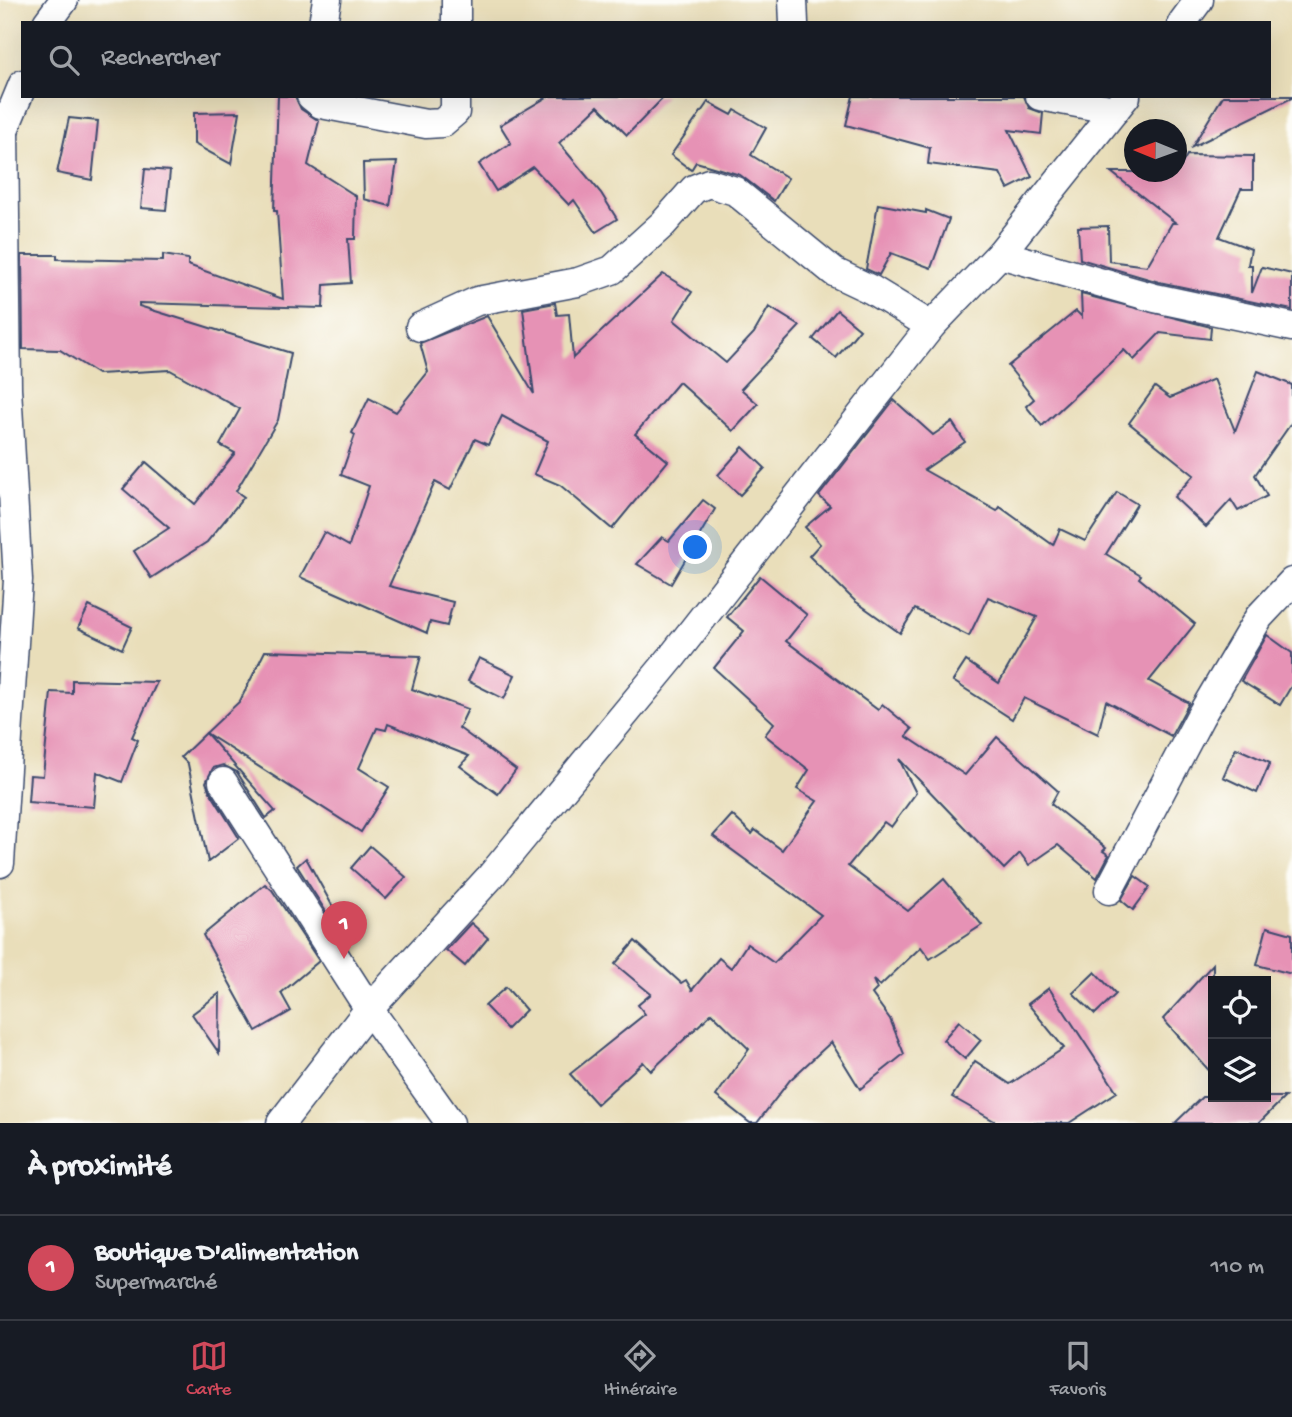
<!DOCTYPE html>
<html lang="fr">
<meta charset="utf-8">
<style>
:root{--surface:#171b24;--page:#242831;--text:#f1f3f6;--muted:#9ea1a6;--line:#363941;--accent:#d1495b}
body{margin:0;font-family:"Gochi Hand",sans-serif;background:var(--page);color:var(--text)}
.controls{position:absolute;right:21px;bottom:21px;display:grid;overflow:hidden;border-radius:0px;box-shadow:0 7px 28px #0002}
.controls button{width:63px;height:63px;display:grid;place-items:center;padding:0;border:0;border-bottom:2px solid var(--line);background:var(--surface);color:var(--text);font:35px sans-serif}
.compass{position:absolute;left:1124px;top:119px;width:63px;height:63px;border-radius:50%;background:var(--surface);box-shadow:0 7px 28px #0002;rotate:271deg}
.you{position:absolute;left:696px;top:548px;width:24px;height:24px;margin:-18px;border:5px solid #fff;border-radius:50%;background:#1a73e8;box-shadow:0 0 0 10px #1a73e833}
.badge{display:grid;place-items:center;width:46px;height:46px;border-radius:50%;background:var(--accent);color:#fff;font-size:23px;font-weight:700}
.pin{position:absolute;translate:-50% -58px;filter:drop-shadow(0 2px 4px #0008)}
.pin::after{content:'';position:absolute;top:37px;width:24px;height:21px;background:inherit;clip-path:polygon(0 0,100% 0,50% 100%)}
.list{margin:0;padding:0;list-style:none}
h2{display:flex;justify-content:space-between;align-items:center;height:91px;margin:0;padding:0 28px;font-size:30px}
h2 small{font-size:23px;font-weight:400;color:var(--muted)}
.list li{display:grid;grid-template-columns:46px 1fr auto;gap:21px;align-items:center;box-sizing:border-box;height:105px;padding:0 28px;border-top:2px solid var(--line)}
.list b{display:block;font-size:26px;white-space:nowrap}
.list p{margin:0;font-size:23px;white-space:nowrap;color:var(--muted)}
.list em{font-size:23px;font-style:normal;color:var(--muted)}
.icon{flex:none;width:38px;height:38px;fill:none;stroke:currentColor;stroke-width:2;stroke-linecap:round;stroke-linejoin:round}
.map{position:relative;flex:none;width:1292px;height:1123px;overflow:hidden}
.search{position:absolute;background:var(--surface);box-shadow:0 7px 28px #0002;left:21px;right:21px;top:21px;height:77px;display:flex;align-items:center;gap:18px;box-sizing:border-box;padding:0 24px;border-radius:0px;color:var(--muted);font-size:26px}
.sheet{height:196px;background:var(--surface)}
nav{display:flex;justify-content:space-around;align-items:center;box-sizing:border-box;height:98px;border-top:2px solid var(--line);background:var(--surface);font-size:19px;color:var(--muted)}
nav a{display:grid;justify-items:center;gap:4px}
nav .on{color:var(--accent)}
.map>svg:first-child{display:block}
</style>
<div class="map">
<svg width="1292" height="1123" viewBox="0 0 1292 1123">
<rect width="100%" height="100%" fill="#fdfcf7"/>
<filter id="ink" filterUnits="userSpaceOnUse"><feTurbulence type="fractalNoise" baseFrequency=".0143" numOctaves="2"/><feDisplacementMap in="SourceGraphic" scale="14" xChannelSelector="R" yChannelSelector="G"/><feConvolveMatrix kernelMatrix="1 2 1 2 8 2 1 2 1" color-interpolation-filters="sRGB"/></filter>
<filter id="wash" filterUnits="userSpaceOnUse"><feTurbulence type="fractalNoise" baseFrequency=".00686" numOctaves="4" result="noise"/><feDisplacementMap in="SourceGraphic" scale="28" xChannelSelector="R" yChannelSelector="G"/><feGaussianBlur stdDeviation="1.57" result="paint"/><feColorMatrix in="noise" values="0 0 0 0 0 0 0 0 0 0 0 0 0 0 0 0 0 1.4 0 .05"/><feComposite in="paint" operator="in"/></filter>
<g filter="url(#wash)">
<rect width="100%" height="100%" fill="#e9deba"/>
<g id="blocks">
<g fill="#e692b5">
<path d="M278,96h17l6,13 18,12 -11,44 48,31 -1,43h-7l3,44 -27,2 -1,23 -184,-5v3l152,47 -13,67 -42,71 8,6 -37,45 -56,36 -17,-27 35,-23 -46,-39 23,-27 49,42 40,-51 -15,-8 20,-36 -70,-39 -72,4 -38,-24 -37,-1 -1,-94h35v4l106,2v-6l25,4v6l95,34 -6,-88h-3z"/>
<path d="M549,96h116l-38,39 -29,-29 -39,37 42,50 16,26 -21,13 -22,-32 -5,5 -36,-38 -37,24 -17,-27 32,-21 -11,-18z"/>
<path d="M853,96h171l5,12 14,5 -2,21 -32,-4 23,47 -24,12 -8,-16 -72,-9 2,-16 -84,-23z"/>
<path d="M1223,96h69v2l-100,49z"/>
<path d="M708,102l24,13 3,-5 31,18 -15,27 37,23 -14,23 -34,-26 -44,-13 -5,8 -20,-15z"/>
<path d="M240,112l-9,52 -37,-20v-31z"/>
<path d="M69,118l29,3 -6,59 -35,-7z"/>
<path d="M1187,155l66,1v33h-12l-22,48 32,12 -3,16h4v28l10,-26 30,7v36l-133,-28 -79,-23 -2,-32 30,-1 1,35 38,5 25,-43h4l-65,-51h66z"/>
<path d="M397,162l-7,44 -26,-7 -1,-36z"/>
<path d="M145,169l25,2 -4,39 -25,-2z"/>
<path d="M878,204l48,9v-3l23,9 -18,49 -40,-15 -12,22 -13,-6z"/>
<path d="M663,274l29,18 -18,28 52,43 28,-30 15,-26 31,19 -59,63 17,15 -25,27 -54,-49 -44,52 33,27 -56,68 -52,-44 -26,-11 14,-33 -46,-25 -14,29 -13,-6 -25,51 -15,-8 -46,104 64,16 -6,24 -17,-4 -3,11 -127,-56 24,-45 25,14 20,-60 -28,-11 14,-40 -3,-2 17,-35 27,14 32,-40 -8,-29 67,-27 47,78 -11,-85 32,-6 2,12 12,-1 4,44z"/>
<path d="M1081,294l130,33 -1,12 -50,-6 -26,27 -10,-10 -82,76 -16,-20 8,-7 -26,-33 68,-55 6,6z"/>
<path d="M837,310l23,19 -24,29 -23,-19z"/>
<path d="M1258,371l34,14v37l-37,53 12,21 -29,15 -7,-11 -25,27 -32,-30 20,-22 -65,-52 26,-36 15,11 44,-19 21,52z"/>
<path d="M894,400l39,35 19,-13 13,20 -41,28 73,41 3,-4 53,38 7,-16 25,12 32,-49 20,12 -31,50 35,21 -2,3 56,46 -46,57 40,22 -18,33 -65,-35 -8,33 -74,-36 -12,21 -59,-38 13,-20 33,22 38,-66 -49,-20 -19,39 -54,-27 -15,24 -45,-32 -46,-45 11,-12 -15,-17 25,-21 -11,-10z"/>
<path d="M743,447l22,21 -25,27 -22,-20z"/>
<path d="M703,500l12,9 -44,75 -34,-20 25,-27 7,4z"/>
<path d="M760,576l47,39 -21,26 92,69 4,-6 30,25 -6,7 59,39 32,-38 61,54 -7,13 55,44 -3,3 6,4 -12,23 -39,-33 -29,20 -9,-12 -16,16 -105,-110 17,34 -25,34 -7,-5 -36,44 60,45 36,-32 38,46 -52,34 -9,-12 -41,39 -7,-6 4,9 -5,5 18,25 14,35 -44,35 -29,-47 -41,38 -33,43h-7l-34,-27 33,-47 -37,-36 -61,58 -8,-9 -46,42 -27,-30 75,-60 -7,-9 13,-11 -36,-30 20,-23 46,42 5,-3 6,10 27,-32 12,10 16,-24 27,19 47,-48 -108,-79 19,-21 20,19 3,-4 27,20 35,-49 -20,-12 12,-19 -44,-35 9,-12 -60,-55 30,-37 -17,-14z"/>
<path d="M89,606l43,21 -10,22 -44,-21z"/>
<path d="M1267,635l25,18v32l-12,20 -39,-24z"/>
<path d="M265,651l156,5 -9,33 56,20 -9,19 57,42 -18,24 -38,-28 9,-10 -81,-32 -2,6 -9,-2 -18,40 30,19 -28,45 -155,-99 34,-32z"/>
<path d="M479,658l36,17 -11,24 -36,-18z"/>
<path d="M72,680l85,2 -25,55 6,3 -16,42 -25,-10 -3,35 -66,-5 2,-27 13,1 8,-84 21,1z"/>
<path d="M206,733l69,78 -9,7 -29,-46 -14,-7 -10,3 -7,14 3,8 30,48 -31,24 -20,-98 -7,-7z"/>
<path d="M1236,748l34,15 -13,30 -34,-16z"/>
<path d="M370,846l36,31 -20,22 -35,-31z"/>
<path d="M306,858l43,78 -5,4 -47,-74z"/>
<path d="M1135,876l15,11 -17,23 -12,-10z"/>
<path d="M265,884l7,6 47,71 -38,32 10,18 -35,20 -53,-96z"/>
<path d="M471,923l17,15 -23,28 -19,-16z"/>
<path d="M1267,927l25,7v40l-35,-9z"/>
<path d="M1213,964v111l-50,-56z"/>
<path d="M1095,972l21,22 -21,20 -22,-21z"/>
<path d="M506,987l20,23 -19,19 -22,-23z"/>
<path d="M1049,988l68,104 -48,31h-71l-46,-26 23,-36 35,23 54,-36 -36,-44z"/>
<path d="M220,993l-1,60 -27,-39z"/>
<path d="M959,1021l22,19 -16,19 -22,-19z"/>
<path d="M1202,1097h83l-26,26h-84z"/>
</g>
</g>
</g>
<g filter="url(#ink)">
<use href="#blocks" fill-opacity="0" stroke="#3a496c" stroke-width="2"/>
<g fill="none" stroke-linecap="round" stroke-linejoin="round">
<defs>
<g id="minor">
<path d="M793,0l1,23"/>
<path d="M47,23l17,-23"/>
<path d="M323,23l4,-23"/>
<path d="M456,23v-23"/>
<path d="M1182,23l17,-23"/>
<path d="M311,96l10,8 105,20 16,-1 13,-11v-16"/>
<path d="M1040,96l75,14"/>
<path d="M0,117l4,13 3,258 11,192 -18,283"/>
<path d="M4,130l19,-46"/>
<path d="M1000,254l155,44 137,29"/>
<path d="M420,327l57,-26 101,-19 34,-12 51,-46 31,-35 15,-6 26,8 99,81 38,18 59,36"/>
<path d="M223,782l146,227 81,114"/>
<path d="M1109,890l91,-173 59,-100 33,-35"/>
<path d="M281,1123l88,-114 122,-133 181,-219 259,-331 69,-72 126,-158"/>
</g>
</defs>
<use href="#minor" stroke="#3a496c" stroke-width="31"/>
<use href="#minor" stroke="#fff" stroke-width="28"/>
</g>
</g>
</svg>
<div class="controls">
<button><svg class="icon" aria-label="locate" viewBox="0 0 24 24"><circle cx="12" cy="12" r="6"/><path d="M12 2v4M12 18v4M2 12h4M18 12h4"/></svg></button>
<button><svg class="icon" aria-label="layers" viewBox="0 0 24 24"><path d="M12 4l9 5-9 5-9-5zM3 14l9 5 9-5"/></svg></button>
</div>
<svg class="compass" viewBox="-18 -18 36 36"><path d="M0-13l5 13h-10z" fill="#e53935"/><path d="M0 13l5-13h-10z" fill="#9ea1a6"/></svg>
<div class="you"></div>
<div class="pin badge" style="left:344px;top:959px">1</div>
<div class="search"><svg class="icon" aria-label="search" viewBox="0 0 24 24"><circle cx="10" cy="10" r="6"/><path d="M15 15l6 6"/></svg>Rechercher</div>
</div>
<section class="sheet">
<h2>À proximité<small></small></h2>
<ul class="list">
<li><span class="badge">1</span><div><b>Boutique D'alimentation</b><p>Supermarché</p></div><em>110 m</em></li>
</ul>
</section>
<nav>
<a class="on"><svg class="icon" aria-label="map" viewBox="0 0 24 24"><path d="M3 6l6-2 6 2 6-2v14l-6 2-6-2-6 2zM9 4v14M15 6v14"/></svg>Carte</a>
<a><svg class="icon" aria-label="directions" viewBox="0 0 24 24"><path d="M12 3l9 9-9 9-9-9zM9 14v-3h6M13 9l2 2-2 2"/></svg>Itinéraire</a>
<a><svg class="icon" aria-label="saved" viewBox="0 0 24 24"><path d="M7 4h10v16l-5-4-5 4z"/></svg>Favoris</a>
</nav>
